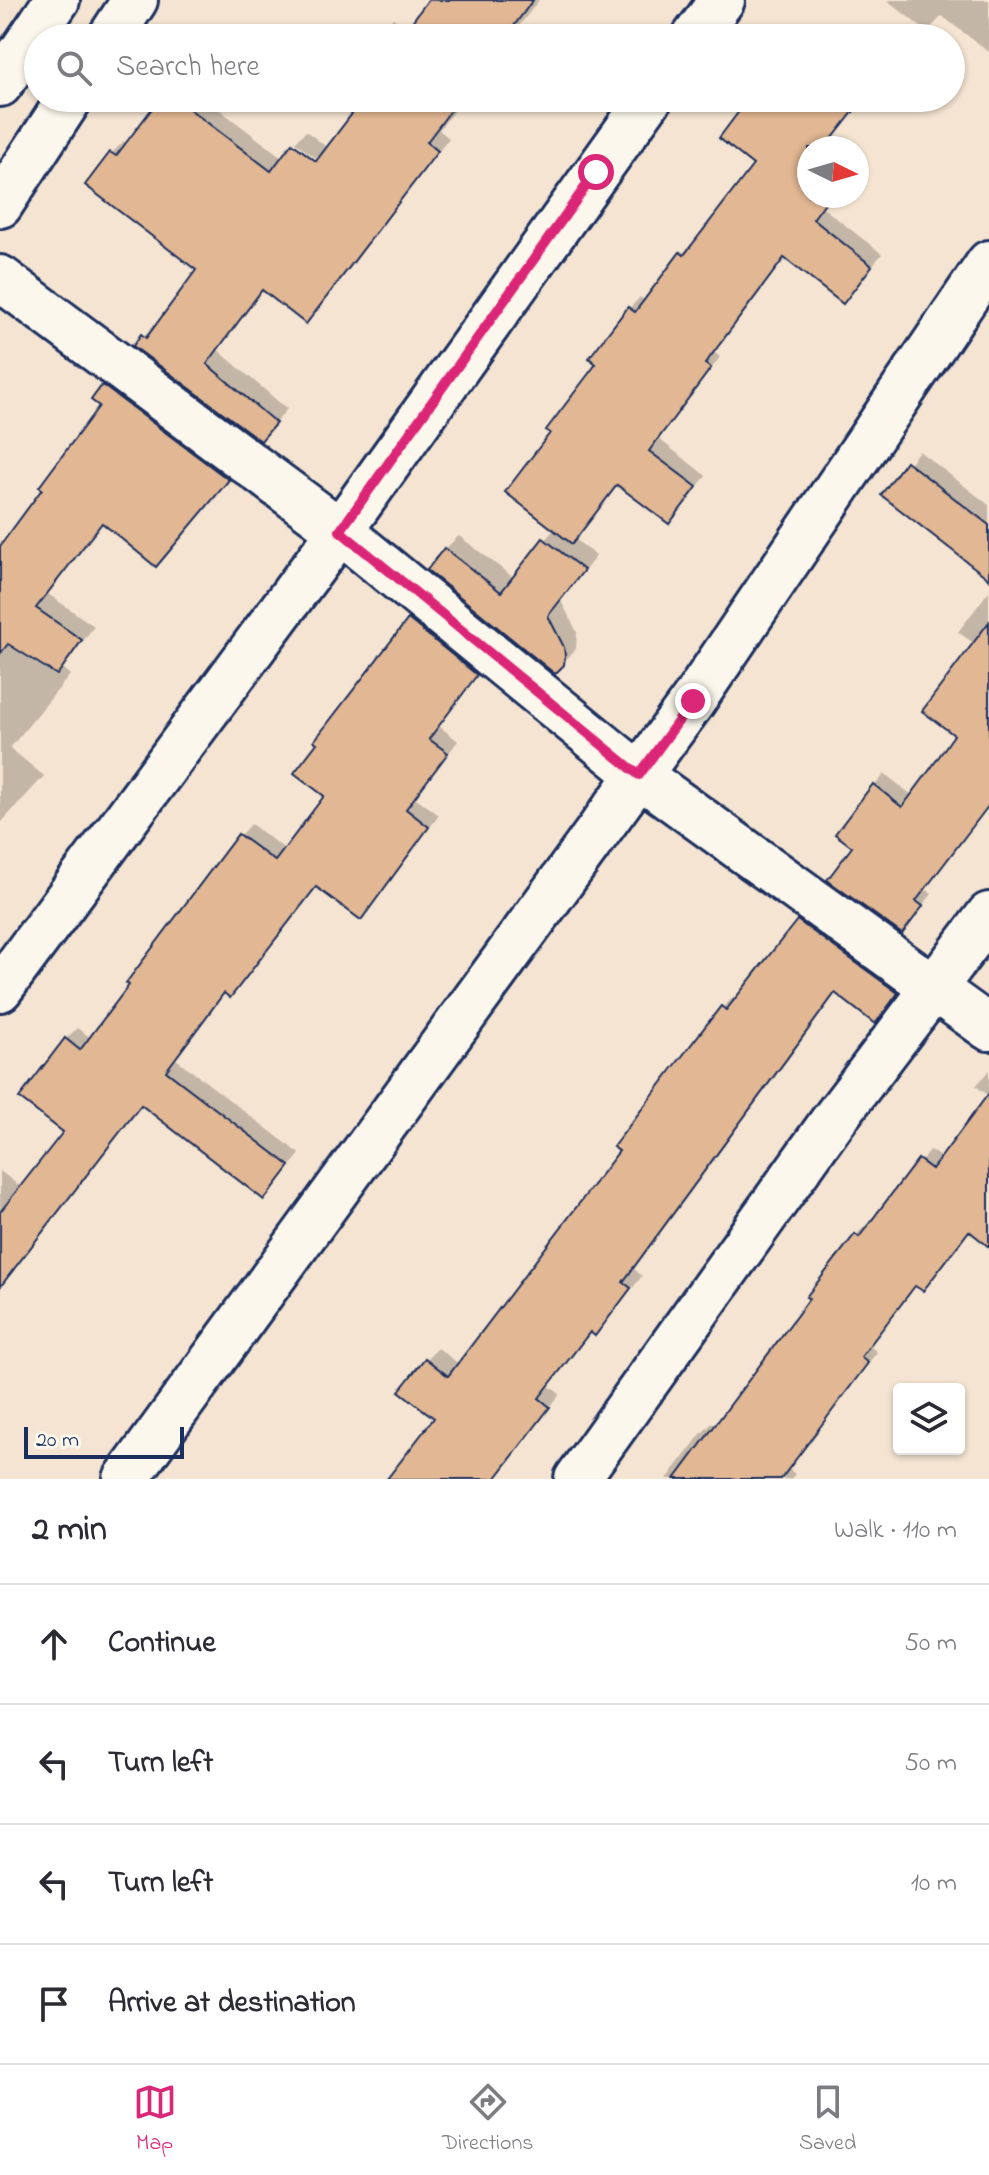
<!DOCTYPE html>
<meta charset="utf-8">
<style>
:root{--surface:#fff;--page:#f7f7f7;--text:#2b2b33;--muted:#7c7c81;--line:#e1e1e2;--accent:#db2777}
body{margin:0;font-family:"Indie Flower",sans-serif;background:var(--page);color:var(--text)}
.controls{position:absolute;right:24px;bottom:24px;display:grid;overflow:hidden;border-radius:8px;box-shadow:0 2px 6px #0004}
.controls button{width:72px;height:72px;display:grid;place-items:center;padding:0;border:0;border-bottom:2px solid var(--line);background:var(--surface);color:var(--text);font:40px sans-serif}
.compass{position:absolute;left:797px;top:136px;width:72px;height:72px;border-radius:50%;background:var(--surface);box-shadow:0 2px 6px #0004;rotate:95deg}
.scale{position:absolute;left:24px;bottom:20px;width:160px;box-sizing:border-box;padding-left:8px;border:4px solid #1b2f5e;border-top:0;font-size:22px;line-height:28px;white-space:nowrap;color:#1b2f5e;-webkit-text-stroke:6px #fbf7ec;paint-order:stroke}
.stop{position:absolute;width:24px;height:24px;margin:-18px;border:6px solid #db2777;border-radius:50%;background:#fff}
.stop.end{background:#db2777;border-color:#fff;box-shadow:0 2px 8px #0008}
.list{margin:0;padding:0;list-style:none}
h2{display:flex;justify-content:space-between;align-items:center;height:104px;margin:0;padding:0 32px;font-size:34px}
h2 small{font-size:26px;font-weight:400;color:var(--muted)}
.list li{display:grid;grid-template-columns:52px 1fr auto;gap:24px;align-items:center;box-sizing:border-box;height:120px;padding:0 32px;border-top:2px solid var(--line)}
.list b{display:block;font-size:30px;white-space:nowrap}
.list em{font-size:26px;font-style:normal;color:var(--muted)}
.icon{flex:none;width:44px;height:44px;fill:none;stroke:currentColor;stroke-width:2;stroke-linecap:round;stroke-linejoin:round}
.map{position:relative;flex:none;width:989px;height:1479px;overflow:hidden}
.search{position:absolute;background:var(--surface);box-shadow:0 2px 6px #0004;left:24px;right:24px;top:24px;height:88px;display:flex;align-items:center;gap:20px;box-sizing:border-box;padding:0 28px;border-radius:44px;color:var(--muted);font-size:30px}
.sheet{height:584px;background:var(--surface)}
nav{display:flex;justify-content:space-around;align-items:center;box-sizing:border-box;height:112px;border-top:2px solid var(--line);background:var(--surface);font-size:22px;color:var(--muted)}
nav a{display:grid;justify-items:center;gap:4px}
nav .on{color:var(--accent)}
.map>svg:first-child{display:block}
</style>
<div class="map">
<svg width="989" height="1479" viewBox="0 0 989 1479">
<rect width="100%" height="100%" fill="#f4e4d1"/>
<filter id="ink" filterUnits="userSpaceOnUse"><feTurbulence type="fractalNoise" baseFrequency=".0125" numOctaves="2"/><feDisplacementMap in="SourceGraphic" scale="16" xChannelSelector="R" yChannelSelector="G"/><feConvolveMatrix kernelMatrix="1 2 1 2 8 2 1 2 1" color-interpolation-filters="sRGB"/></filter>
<g filter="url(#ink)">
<g fill="#0003">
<path d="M431,0h108l-29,38h-135l18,-20 16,11z"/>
<path d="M887,0h102v52l-47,-36 -15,16z"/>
<path d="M162,98h42l79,60 39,10 3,-3 -30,-23 11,-11 22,17 39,-50h97l-25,32 10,8 -130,171 -13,12 -42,-32 -46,61 69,59 -14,17 -137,-81 19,-22 3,2 41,-55 -111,-85 24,-32 12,-12 4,3z"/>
<path d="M751,98h113l-33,43 9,7h-31v48h22l-9,11 60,47 -39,47 -57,-44 -72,95 6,5 -61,82 47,37 -37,45 -50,-38 -44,56 21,17 -35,45 16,31 -1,17 -21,22 -110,-122 14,-13 55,42 41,-50 -2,-96 45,-69 -6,-5 38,-50 10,-11 5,4 37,-47 10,-11 3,2 60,-81z"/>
<path d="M117,373l124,92 -72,86 -66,-29 -55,72 46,32 -31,43 7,6 -60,73 34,28 -44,48v-275l102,-143 2,-19z"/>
<path d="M919,451l70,54v68l-105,-78z"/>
<path d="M989,591v214l-63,84 6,5 -31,37 -46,-84 19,-61 11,-12 28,22 44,-61 18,-91 -17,-12z"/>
<path d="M421,609l66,53 -48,64 19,15 -43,56 24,18 -67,91 -11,12 -43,-33 -76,99 -12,11 -5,-3 -49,67 124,95 -25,32 -133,-82 -137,175 -5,-4v-104l22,17 44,-56v-93l11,-11 14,10 41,-53 -4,-3 112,-147 11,-11 35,26 41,-54 -8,-53 -2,-2z"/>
<path d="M810,909l98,72 -33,41 -38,-30 -203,277 8,7 -35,45 -12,12 -3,-2 -43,55 11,8 -65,85h-99l41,-62 -11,-57 12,-12 21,16 163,-214 101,-142 11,-12 4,3z"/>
<path d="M989,1070v26l-13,-10z"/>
<path d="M989,1097v108l-56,73 -10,11 -6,-5 -47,62 7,6 -88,117 6,5 -4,5h-124l34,-45 11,-11 4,3 140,-191 11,-11 2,2 61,-76 13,9z"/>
</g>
<g fill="#e2b793" stroke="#1b2f5e" stroke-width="2">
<path d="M428,0h105l-28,38h-105z"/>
<path d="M160,98h15l96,73 21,-28 24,18 48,-63h96l-33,44 11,9 -132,173 -44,-34 -55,74 69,59 -15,18 -128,-95 8,-12 5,4 50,-68 -111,-85 25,-33 6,4z"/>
<path d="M749,98h115l-39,50h-16v48h21l-17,23 59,47 -29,38 -59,-46 -79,106 6,4 -62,83 48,36 -28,37 -52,-39 -45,59 -67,-52 45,-59 -4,-3 50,-66 -7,-6 39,-51 7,5 45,-60 4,3 69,-90 -34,-27z"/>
<path d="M102,385l127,95 -73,87 -54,-44 -66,85 46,32 -25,35 -49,-31 -8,10v-108l42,-57 -3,-2 60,-81 -8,-6z"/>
<path d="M906,461l83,64v54l-108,-84z"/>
<path d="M543,538l41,32 -36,46 16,31 1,9 -1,9 -9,9 -128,-104 17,-22 57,44z"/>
<path d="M408,619l69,56 -48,64 19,14 -42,56 23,18 -68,93 -45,-33 -86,111 -6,-5 -58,78 124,95 -26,34 -123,-95 -141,182v-75l63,-80 -44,-34 46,-60 15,12 49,-65 -3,-2 112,-149 37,27 49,-65 -30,-23 23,-30 -3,-2z"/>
<path d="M989,622v183l-73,96 7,5 -21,28 -75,-54 25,-33 -17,-13 38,-50 29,23 29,-39 23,-33 -32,-24z"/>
<path d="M797,920l101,73 -23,31 -40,-31 -212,289 8,6 -36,48 -5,-4 -51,66 11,9 -55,72h-108l47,-61 -35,-27 26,-33 23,18 171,-225 -6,-4 60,-79 48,-62 5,4z"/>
<path d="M989,1093v154l-20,-16 -46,60 -8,-5 -54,71 7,6 -87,116h-106l134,-180 -3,-2 49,-63 4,3 59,-78 14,10z"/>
</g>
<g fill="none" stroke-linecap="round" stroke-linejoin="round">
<defs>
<g id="minor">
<path d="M694,38l28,-38"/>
<path d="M0,278l340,253 299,244 350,253"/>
<path d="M0,989l340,-458 310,-433"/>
<path d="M126,1479l567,-778 296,-438"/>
<path d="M577,1479l255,-357 157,-207"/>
</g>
<g id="tertiary">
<path d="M110,38l25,-38"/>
<path d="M0,84l57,-84"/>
<path d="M0,205l70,-107"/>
</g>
</defs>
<use href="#minor" stroke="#1b2f5e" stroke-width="50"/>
<use href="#tertiary" stroke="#1b2f5e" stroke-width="50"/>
<use href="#minor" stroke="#fbf7ec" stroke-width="44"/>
<use href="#tertiary" stroke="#fbf7ec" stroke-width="44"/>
</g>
</g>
<g fill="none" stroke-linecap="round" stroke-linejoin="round" filter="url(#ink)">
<path stroke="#db2777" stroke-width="10" d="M596,172l-256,359 299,244 54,-74"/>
</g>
</svg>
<div class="controls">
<button><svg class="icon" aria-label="layers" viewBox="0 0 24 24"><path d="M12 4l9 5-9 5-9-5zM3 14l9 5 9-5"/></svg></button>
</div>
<svg class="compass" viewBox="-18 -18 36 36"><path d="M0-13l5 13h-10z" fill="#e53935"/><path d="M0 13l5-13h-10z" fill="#7c7c81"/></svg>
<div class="scale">20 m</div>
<div class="stop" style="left:596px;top:172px"></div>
<div class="stop end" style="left:693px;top:701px"></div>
<div class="search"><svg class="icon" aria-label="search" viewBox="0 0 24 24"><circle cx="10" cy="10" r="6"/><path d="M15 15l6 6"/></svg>Search here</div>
</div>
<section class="sheet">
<h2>2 min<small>Walk · 110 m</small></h2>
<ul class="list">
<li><svg class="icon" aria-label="ahead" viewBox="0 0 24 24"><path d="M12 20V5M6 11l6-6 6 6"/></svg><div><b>Continue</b></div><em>50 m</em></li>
<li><svg class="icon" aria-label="left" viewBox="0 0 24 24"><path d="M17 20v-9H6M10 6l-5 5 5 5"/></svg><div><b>Turn left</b></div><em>50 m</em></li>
<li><svg class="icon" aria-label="left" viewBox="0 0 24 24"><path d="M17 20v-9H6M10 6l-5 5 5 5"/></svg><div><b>Turn left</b></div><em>10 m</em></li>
<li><svg class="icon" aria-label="arrive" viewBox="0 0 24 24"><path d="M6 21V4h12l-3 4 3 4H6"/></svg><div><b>Arrive at destination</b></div></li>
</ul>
</section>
<nav>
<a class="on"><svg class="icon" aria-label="map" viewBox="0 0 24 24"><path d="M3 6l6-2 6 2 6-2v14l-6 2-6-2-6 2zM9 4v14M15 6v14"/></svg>Map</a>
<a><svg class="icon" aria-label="directions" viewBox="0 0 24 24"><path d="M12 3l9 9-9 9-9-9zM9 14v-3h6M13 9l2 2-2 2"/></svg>Directions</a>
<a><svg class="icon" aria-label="saved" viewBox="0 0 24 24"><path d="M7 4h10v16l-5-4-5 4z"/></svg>Saved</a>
</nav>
